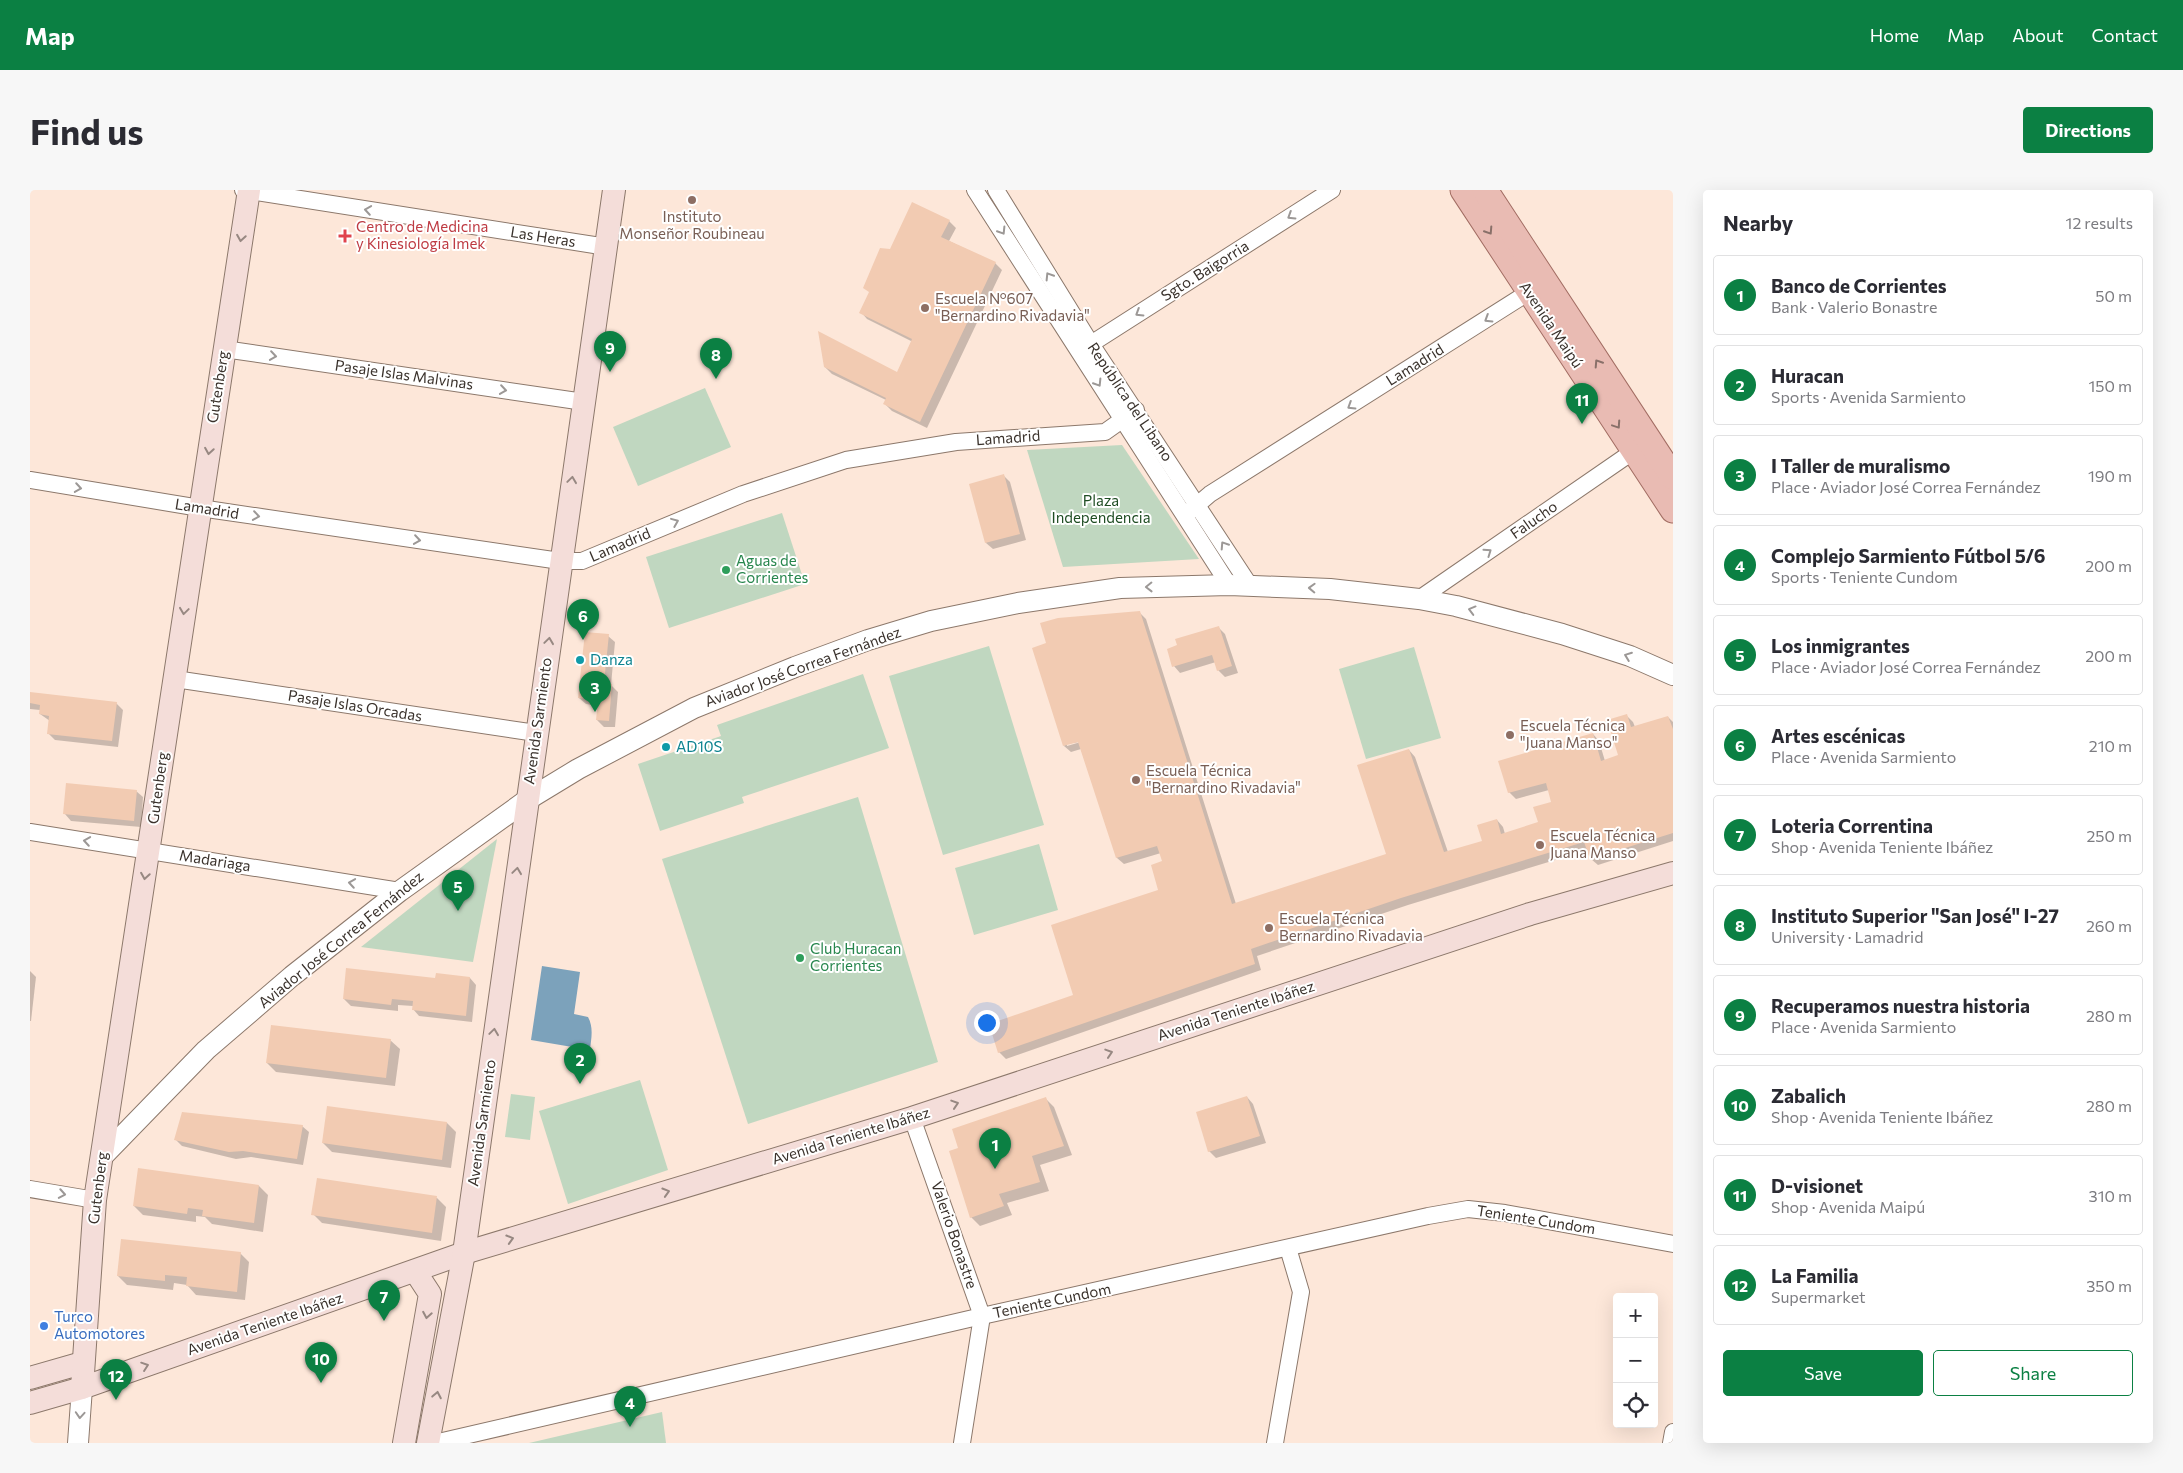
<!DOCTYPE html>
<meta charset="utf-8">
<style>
:root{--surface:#fff;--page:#f7f7f7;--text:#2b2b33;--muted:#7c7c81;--line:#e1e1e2;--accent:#0b8043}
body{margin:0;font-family:Commissioner,sans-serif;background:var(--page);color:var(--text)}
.controls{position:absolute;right:15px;bottom:15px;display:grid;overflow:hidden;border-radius:5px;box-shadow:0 5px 20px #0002}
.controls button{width:45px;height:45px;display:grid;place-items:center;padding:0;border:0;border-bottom:1px solid var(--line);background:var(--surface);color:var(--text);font:25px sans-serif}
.you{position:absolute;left:956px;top:832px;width:18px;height:18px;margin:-12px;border:4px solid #fff;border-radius:50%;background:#1a73e8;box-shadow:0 0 0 8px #1a73e833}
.badge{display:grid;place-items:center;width:32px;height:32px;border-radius:50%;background:var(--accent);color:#fff;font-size:16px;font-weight:700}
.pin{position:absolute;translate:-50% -41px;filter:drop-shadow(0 1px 2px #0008)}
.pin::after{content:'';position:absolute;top:26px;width:18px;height:15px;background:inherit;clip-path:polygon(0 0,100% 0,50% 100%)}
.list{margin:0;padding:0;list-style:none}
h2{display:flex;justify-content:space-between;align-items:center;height:65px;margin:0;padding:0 20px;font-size:21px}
h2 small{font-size:16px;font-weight:400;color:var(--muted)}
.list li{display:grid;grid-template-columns:32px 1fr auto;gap:15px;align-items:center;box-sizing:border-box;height:80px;margin:0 10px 10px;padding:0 10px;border:1px solid var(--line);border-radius:5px}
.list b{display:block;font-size:19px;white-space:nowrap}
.list p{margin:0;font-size:16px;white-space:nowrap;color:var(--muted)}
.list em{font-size:16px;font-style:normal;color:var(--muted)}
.actions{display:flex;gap:10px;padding:15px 20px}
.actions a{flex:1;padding:11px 0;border:1px solid var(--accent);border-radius:5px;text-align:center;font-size:18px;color:var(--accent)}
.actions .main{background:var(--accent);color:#fff}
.icon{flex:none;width:28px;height:28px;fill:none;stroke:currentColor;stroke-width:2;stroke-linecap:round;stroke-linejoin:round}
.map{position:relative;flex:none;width:1643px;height:1253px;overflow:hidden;border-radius:5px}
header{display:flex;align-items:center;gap:30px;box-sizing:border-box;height:70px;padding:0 25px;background:var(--accent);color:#fff}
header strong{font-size:24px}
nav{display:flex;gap:28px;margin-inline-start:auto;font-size:18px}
.intro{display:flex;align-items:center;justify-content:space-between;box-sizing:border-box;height:120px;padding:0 30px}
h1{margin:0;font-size:35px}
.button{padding:12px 22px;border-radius:5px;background:var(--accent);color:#fff;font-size:18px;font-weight:700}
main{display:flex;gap:30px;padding:0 30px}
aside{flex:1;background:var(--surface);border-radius:5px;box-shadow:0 5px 20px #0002}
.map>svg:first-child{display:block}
</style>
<header>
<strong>Map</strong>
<nav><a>Home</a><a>Map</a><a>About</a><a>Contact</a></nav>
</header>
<div class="intro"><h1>Find us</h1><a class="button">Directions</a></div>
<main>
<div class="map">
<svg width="1643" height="1253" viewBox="0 0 1643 1253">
<rect width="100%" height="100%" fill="#fde7d9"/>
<g fill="#c0d7c0">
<path d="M675,198l26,59 -93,39 -25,-59z"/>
<path d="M1092,255l77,114 -136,8 -36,-117z"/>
<path d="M752,323l23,71 -136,44 -23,-71z"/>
<path d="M959,456l55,179 -101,30 -54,-179z"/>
<path d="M1384,457l27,91 -75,21 -27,-90z"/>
<path d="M833,484l26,74 -147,49 2,6 -84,28 -22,-67 83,-28 -4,-11z"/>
<path d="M828,607l80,265 -190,62 -86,-265z"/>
<path d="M467,649l-24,123 -112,-15z"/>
<path d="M1009,654l19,66 -84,25 -19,-67z"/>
<path d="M610,890l28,90 -100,34 -29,-93z"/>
<path d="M481,904l24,3 -5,43 -25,-3z"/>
<path d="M632,1222l4,31h-137z"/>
</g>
<path fill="#7ca2bb" d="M512,776l38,6 -6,42 14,3c6,11 3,22 2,33l-59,-10z"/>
<g fill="#0003" fill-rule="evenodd">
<path d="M919,31l7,7 -7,13 46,22 7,7 -75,158 -35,-17 -7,-7 1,-4 -54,-26 -7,-7 73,6 15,-31 -46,-23 -6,-7 30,-62z"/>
<path d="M974,286l6,6 16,58 -33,9 -7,-6z"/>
<path d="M1109,422l7,7 90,285 152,-49 21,-105 6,7 33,95 35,-10 14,-22 6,7 2,7 34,-11 14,-20 -4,-13 -33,9 -7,-7 84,-58 6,7 6,20 14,-5 7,-41 7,7 2,5 33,-10 5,5v119l-75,24 -7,-6 -3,-9 -180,55 -151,51 4,14 -255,89 -7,-7 76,-56 85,-105 4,-29 -3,-9 -37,11 -7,-6 -36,-109 -10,3 -7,-6zM1054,551l-17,5v-2z"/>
<path d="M1189,438l6,6 13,39 -13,4 -7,-7 -2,-8 -36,11 -6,-7z"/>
<path d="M578,446l7,6 -4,43 7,7 -3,35h-11l-7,-7 1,-14 -12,-2 -7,-6z"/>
<path d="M0,503l86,10 7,7 -5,37 -63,-7 -7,-7 2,-12 -10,-7v-4l-10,-1z"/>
<path d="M106,601l7,6 -2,30 -70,-6 -6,-7z"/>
<path d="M0,781l6,6 -5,44h-1z"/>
<path d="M440,788l6,7 -4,37 -53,-6 -6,-7v-3l-15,-1v6l-47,-5 -7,-7 92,-20z"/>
<path d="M360,850l10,9 -5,37 -119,-14 -9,-9z"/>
<path d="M1217,907l6,7 13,39 -50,15 -7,-7z"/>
<path d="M1015,908l9,9 18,48 -32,10 9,26 -42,12 5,12 -32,11 -9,-9 -11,-69z"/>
<path d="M298,917l119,16 9,9 -5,36 -119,-16 -9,-9z"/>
<path d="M272,936l7,6 -6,33 -52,-8 -15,2 -54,-13 -6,-6z"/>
<path d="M109,979l120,17 9,9 -5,37 -51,-8 -7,-7 -9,-1v6l-53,-7 -9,-9z"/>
<path d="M288,990l119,18 9,9 -5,34 -119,-18 -9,-9z"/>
<path d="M210,1063l9,9 -4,38 -49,-5 -9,-10 -13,-2 -1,7 -46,-5 -9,-9z"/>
</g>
<g fill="#f2cbb2">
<path d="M882,12l38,18 -9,17 55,25 -76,160 -37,-18 3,-6 -62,-31 -6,-36 79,41 15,-33 -53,-26 10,-21 -6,-4 17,-40 10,1z"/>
<path d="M974,284l16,60 -35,9 -16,-59z"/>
<path d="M1110,421l92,293 154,-50 -29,-89 52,-16 35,103 38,-11 -5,-16 20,-6 4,15 37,-12 -5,-15 18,-5 -5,-19 -38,10 -10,-32 95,-28 8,28 17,-6 -11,-35 20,-6 4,13 37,-11 5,13v104l-83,26 -6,-17 -183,56 -150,51 4,15 -257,89 -9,-29 84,-29 -22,-70 107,-35 -7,-25 11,-4 -5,-15 -41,12 -38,-116 -15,4 -31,-98 14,-5 -6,-20 18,-5z"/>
<path d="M1189,436l13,40 -15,5 -5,-16 -40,12 -5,-18 10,-4 -2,-6z"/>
<path d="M555,442l24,2 -5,49 8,1 -3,37 -13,-1 2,-20 -20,-2z"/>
<path d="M0,502l87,10 -5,39 -65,-7 2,-18 -10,-2 1,-9 -10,-2z"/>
<path d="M36,593l71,7 -3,31 -71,-7z"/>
<path d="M316,778l89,10 1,-5 34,4 -4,39 -54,-6 1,-9 -21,-2 -1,6 -48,-6z"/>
<path d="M241,835l120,14 -5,39 -120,-15z"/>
<path d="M1217,906l13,40 -52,16 -12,-40z"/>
<path d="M1016,907l18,49 -32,10 8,26 -41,12 5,12 -34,12 -21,-67 9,-3 -6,-19z"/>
<path d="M297,916l120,16 -5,38 -120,-17z"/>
<path d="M152,922l121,13 -6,34 -54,-8 -14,1 -55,-12z"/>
<path d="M108,978l121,17 -5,38 -52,-7 1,-6 -15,-2 -1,6 -54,-8z"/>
<path d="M287,988l120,18 -5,37 -121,-18z"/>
<path d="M91,1049l120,13 -4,40 -51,-6 1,-9 -22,-2v6l-48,-5z"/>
</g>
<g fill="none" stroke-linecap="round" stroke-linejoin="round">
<defs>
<g id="minor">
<path d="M213,0l364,57"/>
<path d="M945,0l254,395"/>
<path d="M966,0l95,154 159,242"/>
<path d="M194,159l360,53"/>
<path d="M1053,159l249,-159"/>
<path d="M0,290l170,28 360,53h22l161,-67 103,-34 110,-18 149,-10 31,-22"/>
<path d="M1160,321l20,-17 327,-207"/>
<path d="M1389,409l222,-153"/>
<path d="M145,489l361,54"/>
<path d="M0,642l370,59"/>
<path d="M882,928l70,198 -20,127"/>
<path d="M0,999l65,11"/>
<path d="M404,1253l548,-127 446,-100 40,-7 37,4 168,31"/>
<path d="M1245,1253l26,-151 -13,-44"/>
<path d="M1641,1253l2,-11"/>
</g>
<g id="tertiary">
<path d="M72,967l104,-107 86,-74 108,-85 127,-91 51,-31 116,-61 101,-41 73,-27 63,-19 87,-18 102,-15 109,-3 101,4 89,10 37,7 106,28 68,22 43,19"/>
<path d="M48,1253l4,-55"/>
</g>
<g id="secondary">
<path d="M0,1188l52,-15"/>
<path d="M52,1198l13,-188 154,-1010"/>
<path d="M0,1213l52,-15 382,-135 448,-135 618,-204 143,-41"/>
<path d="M374,1253l26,-149 -15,-23"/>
<path d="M398,1253l36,-190 150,-1063"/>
</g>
<g id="primary">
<path d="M1433,0l210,320"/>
<path d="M1455,0l188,287"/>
</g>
</defs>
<use href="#minor" stroke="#8c786b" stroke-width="18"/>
<use href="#tertiary" stroke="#8c786b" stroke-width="22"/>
<use href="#secondary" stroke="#8c786b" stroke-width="24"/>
<use href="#primary" stroke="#a26d63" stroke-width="27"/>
<use href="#minor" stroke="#fff" stroke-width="16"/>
<use href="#tertiary" stroke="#fff" stroke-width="20"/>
<use href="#secondary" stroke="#f4ddd9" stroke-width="22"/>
<use href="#primary" stroke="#e9bbb3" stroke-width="25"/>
</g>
<defs><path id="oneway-chevron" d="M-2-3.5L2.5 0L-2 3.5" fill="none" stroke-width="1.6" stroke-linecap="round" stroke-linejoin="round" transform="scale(1.25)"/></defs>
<g stroke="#9c9896">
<use href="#oneway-chevron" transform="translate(338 20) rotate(-171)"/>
<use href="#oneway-chevron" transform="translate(1261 26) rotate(148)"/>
<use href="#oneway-chevron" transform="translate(972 41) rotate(58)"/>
<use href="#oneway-chevron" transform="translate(1019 86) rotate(-122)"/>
<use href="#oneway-chevron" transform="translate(1109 123) rotate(148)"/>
<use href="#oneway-chevron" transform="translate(1458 129) rotate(148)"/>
<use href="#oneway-chevron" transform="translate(243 166) rotate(8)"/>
<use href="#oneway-chevron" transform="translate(1068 193) rotate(58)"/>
<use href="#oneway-chevron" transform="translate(473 200) rotate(8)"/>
<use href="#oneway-chevron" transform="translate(1321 216) rotate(148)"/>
<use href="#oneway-chevron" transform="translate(48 298) rotate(9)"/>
<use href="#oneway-chevron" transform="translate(226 326) rotate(8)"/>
<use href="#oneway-chevron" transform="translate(645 332) rotate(-22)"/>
<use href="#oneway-chevron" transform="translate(387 350) rotate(8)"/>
<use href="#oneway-chevron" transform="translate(1194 355) rotate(-123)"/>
<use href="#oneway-chevron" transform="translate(1458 362) rotate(-35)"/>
<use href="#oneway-chevron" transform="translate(1119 397) rotate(179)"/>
<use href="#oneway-chevron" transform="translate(1282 398) rotate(-178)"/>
<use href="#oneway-chevron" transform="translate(1442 420) rotate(-165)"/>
<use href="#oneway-chevron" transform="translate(1598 466) rotate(-159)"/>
<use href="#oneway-chevron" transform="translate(57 651) rotate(-171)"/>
<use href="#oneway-chevron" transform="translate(322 693) rotate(-171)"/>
<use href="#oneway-chevron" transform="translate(32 1004) rotate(10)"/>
<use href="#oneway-chevron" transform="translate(50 1225) rotate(94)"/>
</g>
<g stroke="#897069">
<use href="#oneway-chevron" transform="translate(1459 41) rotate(57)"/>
<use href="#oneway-chevron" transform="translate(1568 173) rotate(-123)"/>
<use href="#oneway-chevron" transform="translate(1587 235) rotate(56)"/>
</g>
<g stroke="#978882">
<use href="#oneway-chevron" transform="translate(211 48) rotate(99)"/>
<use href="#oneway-chevron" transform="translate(179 261) rotate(99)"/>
<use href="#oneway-chevron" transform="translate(542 290) rotate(-82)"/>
<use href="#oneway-chevron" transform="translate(154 421) rotate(98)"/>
<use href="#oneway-chevron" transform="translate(519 451) rotate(-82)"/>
<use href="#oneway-chevron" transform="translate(487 681) rotate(-82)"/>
<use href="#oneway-chevron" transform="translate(115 686) rotate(99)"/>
<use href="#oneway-chevron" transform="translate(464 842) rotate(-82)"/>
<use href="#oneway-chevron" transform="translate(1079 863) rotate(-18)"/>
<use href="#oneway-chevron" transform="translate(925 914) rotate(-18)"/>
<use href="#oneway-chevron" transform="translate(636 1002) rotate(-17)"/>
<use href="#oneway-chevron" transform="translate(480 1049) rotate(-17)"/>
<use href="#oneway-chevron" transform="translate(397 1125) rotate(100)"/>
<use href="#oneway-chevron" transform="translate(115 1176) rotate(-19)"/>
<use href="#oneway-chevron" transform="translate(407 1205) rotate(-79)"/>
</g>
<g fill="#8d6e63" stroke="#fff" stroke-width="2">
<circle cx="662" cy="10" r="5"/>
<circle cx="895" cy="118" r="5"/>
<circle cx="1480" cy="545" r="5"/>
<circle cx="1106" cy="590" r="5"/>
<circle cx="1510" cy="655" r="5"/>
<circle cx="1239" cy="738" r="5"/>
</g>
<path fill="#e0444e" stroke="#fff" stroke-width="2" d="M312.5 38.5h5v5h5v5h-5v5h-5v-5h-5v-5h5z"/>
<g fill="#2e9e5b" stroke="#fff" stroke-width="2">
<circle cx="696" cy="380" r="5"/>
<circle cx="770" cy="768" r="5"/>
</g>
<g fill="#0f9aa8" stroke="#fff" stroke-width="2">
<circle cx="550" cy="470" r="5"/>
<circle cx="636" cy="557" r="5"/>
</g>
<circle fill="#3f7fe0" stroke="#fff" stroke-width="2" cx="14" cy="1136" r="5"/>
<g text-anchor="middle" stroke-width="4" stroke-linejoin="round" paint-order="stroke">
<g font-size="15" fill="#785e54" stroke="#fff" text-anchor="start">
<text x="662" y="32" text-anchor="middle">Instituto<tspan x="662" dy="17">Monseñor Roubineau</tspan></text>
<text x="905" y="114">Escuela Nº607<tspan x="905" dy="17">"Bernardino Rivadavia"</tspan></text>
<text x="1490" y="541">Escuela Técnica<tspan x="1490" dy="17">"Juana Manso"</tspan></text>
<text x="1116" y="586">Escuela Técnica<tspan x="1116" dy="17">"Bernardino Rivadavia"</tspan></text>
<text x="1520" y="651">Escuela Técnica<tspan x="1520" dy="17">Juana Manso</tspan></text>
<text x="1249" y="734">Escuela Técnica<tspan x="1249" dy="17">Bernardino Rivadavia</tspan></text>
</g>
<g font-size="15" fill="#be3a42" stroke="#fff" text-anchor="start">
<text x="326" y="42">Centro de Medicina<tspan x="326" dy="17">y Kinesiología Imek</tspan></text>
</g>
<g font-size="15" fill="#3a322c" stroke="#fff">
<text transform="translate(513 47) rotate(9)" y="5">Las Heras</text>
<text transform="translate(1175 81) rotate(-32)" y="5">Sgto. Baigorria</text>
<text transform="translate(1521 135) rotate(56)" y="5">Avenida Maipú</text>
<text transform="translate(1385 175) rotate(-32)" y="5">Lamadrid</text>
<text transform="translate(374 185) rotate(8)" y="5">Pasaje Islas Malvinas</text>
<text transform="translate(188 197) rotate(-81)" y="5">Gutenberg</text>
<text transform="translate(1100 212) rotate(56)" y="5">República del Libano</text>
<text transform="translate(978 248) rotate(-4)" y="5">Lamadrid</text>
<text transform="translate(177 319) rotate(9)" y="5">Lamadrid</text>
<text transform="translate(1504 330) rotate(-35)" y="5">Falucho</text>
<text transform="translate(590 355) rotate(-23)" y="5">Lamadrid</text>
<text transform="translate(773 477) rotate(-20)" y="5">Aviador José Correa Fernández</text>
<text transform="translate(325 516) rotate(9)" y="5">Pasaje Islas Orcadas</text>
<text transform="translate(508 531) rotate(-82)" y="5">Avenida Sarmiento</text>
<text transform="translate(128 598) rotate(-82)" y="5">Gutenberg</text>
<text transform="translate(185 671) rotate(9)" y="5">Madariaga</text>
<text transform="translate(311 750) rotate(-39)" y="5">Aviador José Correa Fernández</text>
<text transform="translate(1206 821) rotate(-18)" y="5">Avenida Teniente Ibáñez</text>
<text transform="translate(452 933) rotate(-82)" y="5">Avenida Sarmiento</text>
<text transform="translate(821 946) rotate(-17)" y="5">Avenida Teniente Ibáñez</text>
<text transform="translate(68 998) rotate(-83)" y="5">Gutenberg</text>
<text transform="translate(1506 1030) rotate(9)" y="5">Teniente Cundom</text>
<text transform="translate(924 1045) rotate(71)" y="5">Valerio Bonastre</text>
<text transform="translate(1022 1111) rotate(-12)" y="5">Teniente Cundom</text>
<text transform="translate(235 1134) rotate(-19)" y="5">Avenida Teniente Ibáñez</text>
</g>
<g font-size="15" fill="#1f4d23" stroke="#fff">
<text x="1071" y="316">Plaza<tspan x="1071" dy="17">Independencia</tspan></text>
</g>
<g font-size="15" fill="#27864d" stroke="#fff" text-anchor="start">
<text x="706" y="376">Aguas de<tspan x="706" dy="17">Corrientes</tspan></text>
<text x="780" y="764">Club Huracan<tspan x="780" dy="17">Corrientes</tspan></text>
</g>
<g font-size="15" fill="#0d838f" stroke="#fff" text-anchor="start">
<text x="560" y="475">Danza</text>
<text x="646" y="562">AD10S</text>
</g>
<g font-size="15" fill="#366cbe" stroke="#fff" text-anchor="start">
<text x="24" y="1132">Turco<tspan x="24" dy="17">Automotores</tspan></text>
</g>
</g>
</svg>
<div class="controls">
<button>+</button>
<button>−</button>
<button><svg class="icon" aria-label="locate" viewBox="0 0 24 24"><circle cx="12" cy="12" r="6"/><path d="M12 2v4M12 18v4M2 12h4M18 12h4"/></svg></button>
</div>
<div class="you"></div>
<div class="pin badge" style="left:965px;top:979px">1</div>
<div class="pin badge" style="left:550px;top:894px">2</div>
<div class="pin badge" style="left:565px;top:522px">3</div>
<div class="pin badge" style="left:600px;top:1237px">4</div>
<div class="pin badge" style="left:428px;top:721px">5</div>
<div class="pin badge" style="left:553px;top:450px">6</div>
<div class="pin badge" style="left:354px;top:1131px">7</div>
<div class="pin badge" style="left:686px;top:189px">8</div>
<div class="pin badge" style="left:580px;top:182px">9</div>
<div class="pin badge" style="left:291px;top:1193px">10</div>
<div class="pin badge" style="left:1552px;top:234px">11</div>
<div class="pin badge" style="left:86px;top:1210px">12</div>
</div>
<aside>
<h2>Nearby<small>12 results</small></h2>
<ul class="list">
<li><span class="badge">1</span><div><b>Banco de Corrientes</b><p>Bank · Valerio Bonastre</p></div><em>50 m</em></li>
<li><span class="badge">2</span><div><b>Huracan</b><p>Sports · Avenida Sarmiento</p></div><em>150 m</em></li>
<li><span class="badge">3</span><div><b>I Taller de muralismo</b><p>Place · Aviador José Correa Fernández</p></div><em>190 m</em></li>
<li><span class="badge">4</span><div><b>Complejo Sarmiento Fútbol 5/6</b><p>Sports · Teniente Cundom</p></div><em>200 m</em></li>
<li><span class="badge">5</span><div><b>Los inmigrantes</b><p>Place · Aviador José Correa Fernández</p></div><em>200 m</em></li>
<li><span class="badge">6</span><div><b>Artes escénicas</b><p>Place · Avenida Sarmiento</p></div><em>210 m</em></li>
<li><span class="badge">7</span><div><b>Loteria Correntina</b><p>Shop · Avenida Teniente Ibáñez</p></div><em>250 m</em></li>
<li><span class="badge">8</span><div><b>Instituto Superior &quot;San José&quot; I-27</b><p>University · Lamadrid</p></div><em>260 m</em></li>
<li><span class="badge">9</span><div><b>Recuperamos nuestra historia</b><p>Place · Avenida Sarmiento</p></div><em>280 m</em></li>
<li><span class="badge">10</span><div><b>Zabalich</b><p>Shop · Avenida Teniente Ibáñez</p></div><em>280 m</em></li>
<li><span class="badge">11</span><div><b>D-visionet</b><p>Shop · Avenida Maipú</p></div><em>310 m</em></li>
<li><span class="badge">12</span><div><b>La Familia</b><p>Supermarket</p></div><em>350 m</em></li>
</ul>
<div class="actions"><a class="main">Save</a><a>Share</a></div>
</aside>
</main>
